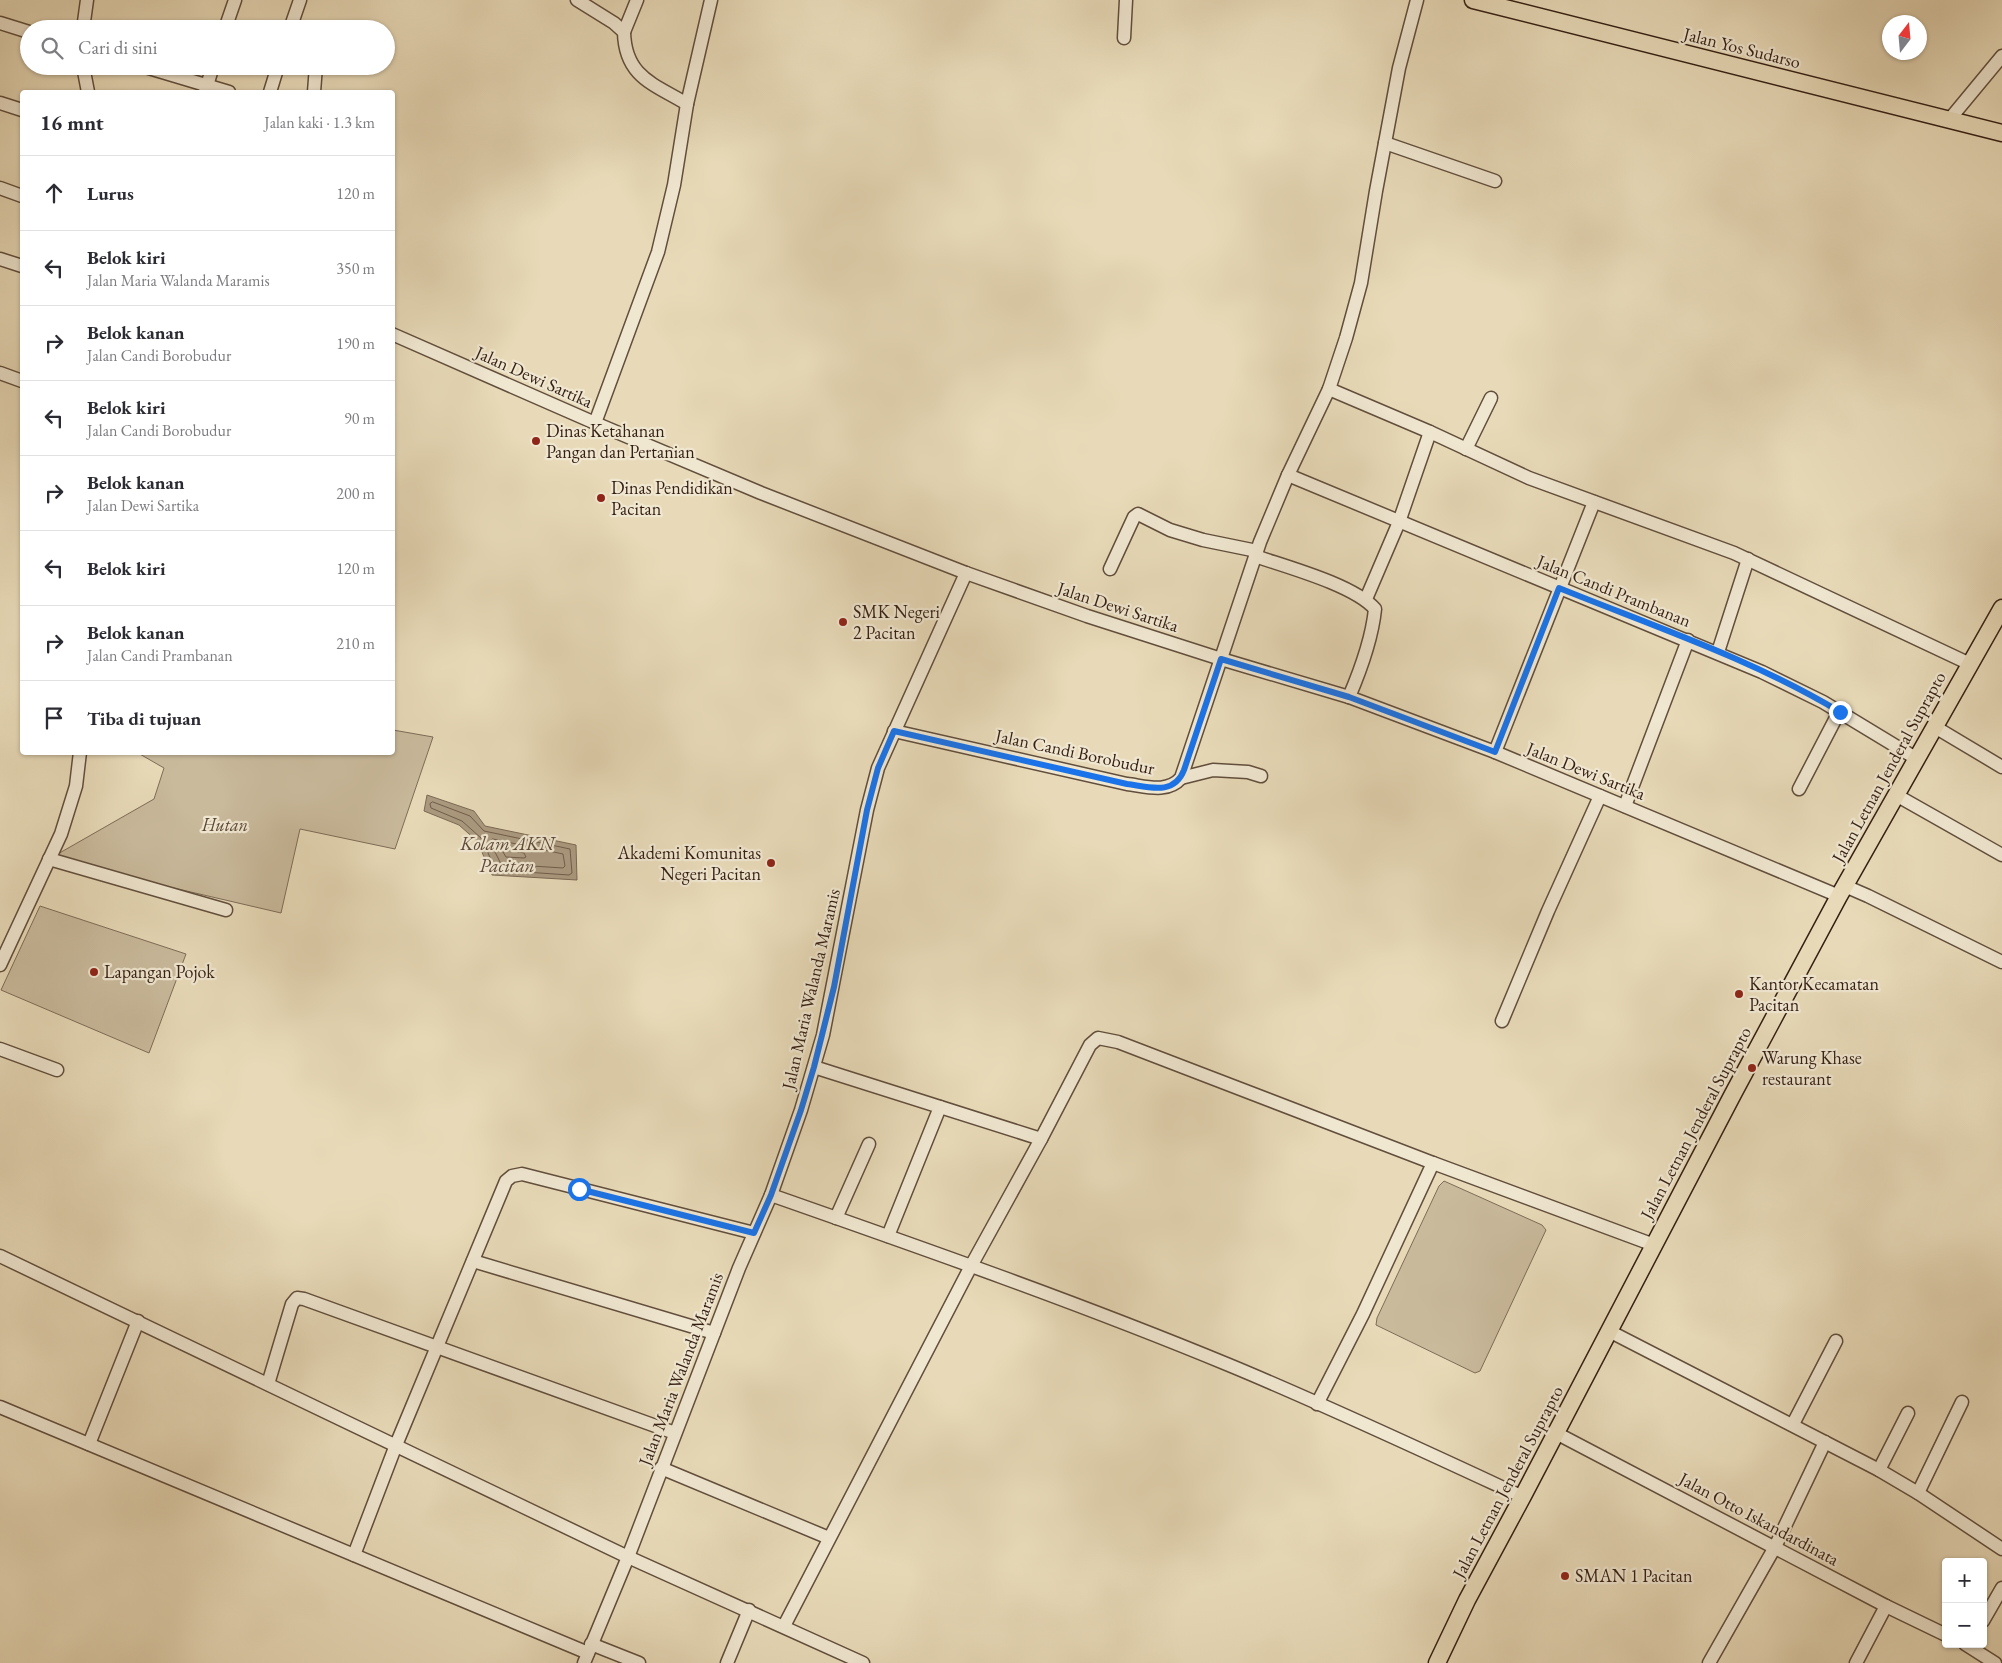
<!DOCTYPE html>
<html lang="id">
<meta charset="utf-8">
<style>
:root{--surface:#fff;--page:#f7f7f7;--text:#2b2b33;--muted:#7c7c81;--line:#e1e1e2}
body{margin:0;font-family:"EB Garamond",serif;background:var(--page);color:var(--text)}
.controls{position:absolute;right:15px;bottom:15px;display:grid;overflow:hidden;border-radius:5px;box-shadow:0 1px 4px #0004}
.controls button{width:45px;height:45px;display:grid;place-items:center;padding:0;border:0;border-bottom:1px solid var(--line);background:var(--surface);color:var(--text);font:25px sans-serif}
.compass{position:absolute;left:1882px;top:15px;width:45px;height:45px;border-radius:50%;background:var(--surface);box-shadow:0 1px 4px #0004;rotate:16deg}
.stop{position:absolute;width:15px;height:15px;margin:-11px;border:4px solid #1a73e8;border-radius:50%;background:#fff}
.stop.end{background:#1a73e8;border-color:#fff;box-shadow:0 1px 5px #0008}
.list{margin:0;padding:0;list-style:none}
h2{display:flex;justify-content:space-between;align-items:center;height:65px;margin:0;padding:0 20px;font-size:21px}
h2 small{font-size:16px;font-weight:400;color:var(--muted)}
.list li{display:grid;grid-template-columns:32px 1fr auto;gap:15px;align-items:center;box-sizing:border-box;height:75px;padding:0 20px;border-top:1px solid var(--line)}
.list b{display:block;font-size:19px;white-space:nowrap}
.list p{margin:0;font-size:16px;white-space:nowrap;color:var(--muted)}
.list em{font-size:16px;font-style:normal;color:var(--muted)}
.icon{flex:none;width:28px;height:28px;fill:none;stroke:currentColor;stroke-width:2;stroke-linecap:round;stroke-linejoin:round}
.map{position:relative;flex:none;width:2002px;height:1663px;overflow:hidden}
.search{position:absolute;background:var(--surface);box-shadow:0 1px 4px #0004;left:20px;top:20px;width:375px;height:55px;display:flex;align-items:center;gap:12px;box-sizing:border-box;padding:0 18px;border-radius:28px;color:var(--muted);font-size:19px}
.panel{position:absolute;background:var(--surface);box-shadow:0 1px 4px #0004;left:20px;top:90px;width:375px;height:665px;border-radius:5px}
.map>svg:first-child{display:block}
</style>
<div class="map">
<svg width="2002" height="1663" viewBox="0 0 2002 1663">
<rect width="100%" height="100%" fill="#e8dab8"/>
<filter id="stains"><feTurbulence type="fractalNoise" baseFrequency=".004" numOctaves="4"/><feColorMatrix values="0 0 0 0 .2 0 0 0 0 .09 0 0 0 0 .02 0 0 0 .5 -.17"/></filter>
<radialGradient id="worn" r=".72"><stop offset=".6" stop-color="#630" stop-opacity="0"/><stop offset="1" stop-color="#630" stop-opacity=".3"/></radialGradient>
<g fill="#c9ba9c" stroke="#7e6c58">
<path d="M393,730l40,7 -38,112 -95,-20 -19,84 -232,-54 105,-60 10,-31 -26,-15 254,-1z"/>
<path d="M40,906l146,48 -37,99 -148,-63z"/>
<path d="M1444,1181l98,44 4,5 -66,141 -5,2 -99,-48 1,-7 62,-132z"/>
</g>
<path fill="#ab9a80" stroke="#7b6954" d="M427,795l47,16 11,15 91,19 1,35 -85,-5 -15,-34 -18,-16 -35,-14z"/>
<g fill="none" stroke-linecap="round" stroke-linejoin="round">
<g stroke="#705c4a" stroke-width="1">
<path d="M433,802l37,14 14,15 86,18 2,24 -3,2 -73,-5 -15,-32 -19,-17 -31,-13 -1,-4z"/>
<path d="M493,839l70,15 2,12 -2,2 -62,-4 -11,-22z"/>
<path d="M506,849l18,4 2,4 -2,1 -18,-1 -3,-5z"/>
</g>
<defs>
<g id="minor">
<path d="M577,0l37,23 10,9c1,45 30,52 63,72"/>
<path d="M0,23l29,9"/>
<path d="M83,29l4,-29"/>
<path d="M225,29l10,-29"/>
<path d="M290,29l10,-29"/>
<path d="M624,32l13,-32"/>
<path d="M1124,38l2,-38"/>
<path d="M83,66l5,26"/>
<path d="M142,66l87,26"/>
<path d="M205,92l8,-26"/>
<path d="M270,92l8,-26"/>
<path d="M314,92l2,-26"/>
<path d="M0,103l22,7"/>
<path d="M1949,120l53,-64"/>
<path d="M1385,143l110,38"/>
<path d="M0,188l22,8"/>
<path d="M0,259l22,7"/>
<path d="M392,334l203,89 166,70 205,80 121,43 134,43 128,38 146,55 344,144"/>
<path d="M0,373l22,8"/>
<path d="M1329,389l101,43 99,46 205,75 236,111"/>
<path d="M595,423l63,-171 16,-67 13,-81 24,-104"/>
<path d="M1466,449l25,-51"/>
<path d="M1288,475l474,197 61,30 94,57"/>
<path d="M1255,556c32,11 99,29 120,53 -3,30 -14,60 -26,88"/>
<path d="M1110,569l24,-52 4,-3 32,16 33,10 54,11"/>
<path d="M1366,599l33,-77 31,-90"/>
<path d="M1718,652l30,-93"/>
<path d="M1935,727l67,40"/>
<path d="M894,731l233,53c18,2 40,10 54,-6l79,-236 28,-67 41,-86 17,-51 15,-55 15,-92 23,-123 18,-68"/>
<path d="M1495,752l99,-250"/>
<path d="M1181,778l32,-8 35,2 13,4"/>
<path d="M1799,789l40,-77"/>
<path d="M1896,795l106,60"/>
<path d="M1625,806l63,-166"/>
<path d="M49,859l177,51"/>
<path d="M1845,886l23,10 134,66"/>
<path d="M0,965l61,-131 15,-48 4,-34"/>
<path d="M1502,1021l46,-110 52,-115"/>
<path d="M0,1049l57,21"/>
<path d="M814,1067l227,72"/>
<path d="M771,1195c154,54 308,108 458,170 99,41 197,87 294,132"/>
<path d="M836,1218l33,-74"/>
<path d="M888,1236l52,-129"/>
<path d="M0,1256l628,301 235,106"/>
<path d="M473,1261l241,72"/>
<path d="M1609,1331l270,139 39,23 84,56"/>
<path d="M268,1384l24,-80 5,-6 7,1 371,134"/>
<path d="M1317,1404l46,-90 70,-151 221,82"/>
<path d="M0,1407l588,246"/>
<path d="M1793,1424l43,-83"/>
<path d="M1556,1433l330,173 60,29"/>
<path d="M89,1444l49,-123"/>
<path d="M661,1468l168,70"/>
<path d="M1879,1470l29,-57"/>
<path d="M1918,1493l44,-91"/>
<path d="M354,1555l42,-110 110,-264 6,-5 10,-2 232,59"/>
<path d="M1983,1621l19,-33"/>
<path d="M784,1626l187,-360 70,-127 49,-94 8,-7 20,4 315,121"/>
<path d="M591,1644l48,19"/>
<path d="M1965,1644l30,19"/>
<path d="M584,1663l44,-106 111,-289 32,-73 30,-85 22,-75 44,-225 11,-42 88,-195"/>
<path d="M727,1663l22,-53"/>
<path d="M1709,1663l66,-116 50,-105"/>
<path d="M1856,1663l30,-57"/>
</g>
<g id="major">
<path d="M1473,0l529,133"/>
<path d="M1437,1663l30,-63 57,-106 209,-400 106,-198 163,-288"/>
</g>
</defs>
<use href="#minor" stroke="#614e3c" stroke-width="15"/>
<use href="#major" stroke="#341f13" stroke-width="19"/>
<use href="#minor" stroke="#f0e7d1" stroke-width="12"/>
<use href="#major" stroke="#e8dab8" stroke-width="16"/>
</g>
<g fill="none" stroke-linecap="round" stroke-linejoin="round">
<path stroke="#1a73e8" stroke-width="6" d="M579,1189l175,44 17,-38 30,-85 13,-43 20,-80 33,-177 11,-42 16,-37 233,53c22,3 47,12 57,-14l37,-111 128,38 146,55 64,-164c94,38 193,71 281,124"/>
</g>
<g fill="#8f2418" stroke="#f0e7d1" stroke-width="2">
<circle cx="536" cy="441" r="5"/>
<circle cx="601" cy="498" r="5"/>
<circle cx="843" cy="622" r="5"/>
<circle cx="771" cy="863" r="5"/>
<circle cx="94" cy="972" r="5"/>
<circle cx="1739" cy="994" r="5"/>
<circle cx="1752" cy="1068" r="5"/>
<circle cx="1565" cy="1576" r="5"/>
</g>
<g text-anchor="middle" stroke-width="4.5" stroke-linejoin="round" paint-order="stroke">
<g font-size="18" fill="#341f13" stroke="#f0e7d1">
<text transform="translate(1742 48) rotate(14)" y="6">Jalan Yos Sudarso</text>
<text transform="translate(534 377) rotate(24)" y="6">Jalan Dewi Sartika</text>
<text transform="translate(1614 591) rotate(22)" y="6">Jalan Candi Prambanan</text>
<text transform="translate(1118 607) rotate(18)" y="6">Jalan Dewi Sartika</text>
<text transform="translate(1075 752) rotate(12)" y="6">Jalan Candi Borobudur</text>
<text transform="translate(1889 767) rotate(-61)" y="6">Jalan Letnan Jenderal Suprapto</text>
<text transform="translate(1586 771) rotate(22)" y="6">Jalan Dewi Sartika</text>
<text transform="translate(811 989) rotate(-77)" y="6">Jalan Maria Walanda Maramis</text>
<text transform="translate(1696 1123) rotate(-62)" y="6">Jalan Letnan Jenderal Suprapto</text>
<text transform="translate(681 1369) rotate(-69)" y="6">Jalan Maria Walanda Maramis</text>
<text transform="translate(1508 1482) rotate(-62)" y="6">Jalan Letnan Jenderal Suprapto</text>
<text transform="translate(1759 1519) rotate(28)" y="6">Jalan Otto Iskandardinata</text>
</g>
<g font-size="18" fill="#341f13" stroke="#f0e7d1" text-anchor="start">
<text x="546" y="437">Dinas Ketahanan<tspan x="546" dy="21">Pangan dan Pertanian</tspan></text>
<text x="611" y="494">Dinas Pendidikan<tspan x="611" dy="21">Pacitan</tspan></text>
<text x="853" y="618">SMK Negeri<tspan x="853" dy="21">2 Pacitan</tspan></text>
<text x="761" y="859" text-anchor="end">Akademi Komunitas<tspan x="761" dy="21">Negeri Pacitan</tspan></text>
<text x="104" y="978">Lapangan Pojok</text>
<text x="1749" y="990">Kantor Kecamatan<tspan x="1749" dy="21">Pacitan</tspan></text>
<text x="1762" y="1064">Warung Khase<tspan x="1762" dy="21">restaurant</tspan></text>
<text x="1575" y="1582">SMAN 1 Pacitan</text>
</g>
<g font-size="18" font-style="italic" fill="#594635" stroke="#f0e7d1">
<text x="225" y="831">Hutan</text>
</g>
<g font-size="19" font-style="italic" fill="#5e4a39" stroke="#f0e7d1">
<text x="507" y="850">Kolam AKN<tspan x="507" dy="22">Pacitan</tspan></text>
</g>
</g>
<rect width="100%" height="100%" filter="url(#stains)"/>
<rect width="100%" height="100%" fill="url(#worn)"/>
</svg>
<div class="controls">
<button>+</button>
<button>−</button>
</div>
<svg class="compass" viewBox="-18 -18 36 36"><path d="M0-13l5 13h-10z" fill="#e53935"/><path d="M0 13l5-13h-10z" fill="#7c7c81"/></svg>
<div class="stop" style="left:579px;top:1189px"></div>
<div class="stop end" style="left:1840px;top:712px"></div>
<div class="search"><svg class="icon" aria-label="search" viewBox="0 0 24 24"><circle cx="10" cy="10" r="6"/><path d="M15 15l6 6"/></svg>Cari di sini</div>
<section class="panel">
<h2>16 mnt<small>Jalan kaki · 1.3 km</small></h2>
<ul class="list">
<li><svg class="icon" aria-label="ahead" viewBox="0 0 24 24"><path d="M12 20V5M6 11l6-6 6 6"/></svg><div><b>Lurus</b></div><em>120 m</em></li>
<li><svg class="icon" aria-label="left" viewBox="0 0 24 24"><path d="M17 20v-9H6M10 6l-5 5 5 5"/></svg><div><b>Belok kiri</b><p>Jalan Maria Walanda Maramis</p></div><em>350 m</em></li>
<li><svg class="icon" aria-label="right" viewBox="0 0 24 24"><path d="M7 20v-9h11M14 6l5 5-5 5"/></svg><div><b>Belok kanan</b><p>Jalan Candi Borobudur</p></div><em>190 m</em></li>
<li><svg class="icon" aria-label="left" viewBox="0 0 24 24"><path d="M17 20v-9H6M10 6l-5 5 5 5"/></svg><div><b>Belok kiri</b><p>Jalan Candi Borobudur</p></div><em>90 m</em></li>
<li><svg class="icon" aria-label="right" viewBox="0 0 24 24"><path d="M7 20v-9h11M14 6l5 5-5 5"/></svg><div><b>Belok kanan</b><p>Jalan Dewi Sartika</p></div><em>200 m</em></li>
<li><svg class="icon" aria-label="left" viewBox="0 0 24 24"><path d="M17 20v-9H6M10 6l-5 5 5 5"/></svg><div><b>Belok kiri</b></div><em>120 m</em></li>
<li><svg class="icon" aria-label="right" viewBox="0 0 24 24"><path d="M7 20v-9h11M14 6l5 5-5 5"/></svg><div><b>Belok kanan</b><p>Jalan Candi Prambanan</p></div><em>210 m</em></li>
<li><svg class="icon" aria-label="arrive" viewBox="0 0 24 24"><path d="M6 21V4h12l-3 4 3 4H6"/></svg><div><b>Tiba di tujuan</b></div></li>
</ul>
</section>
</div>
